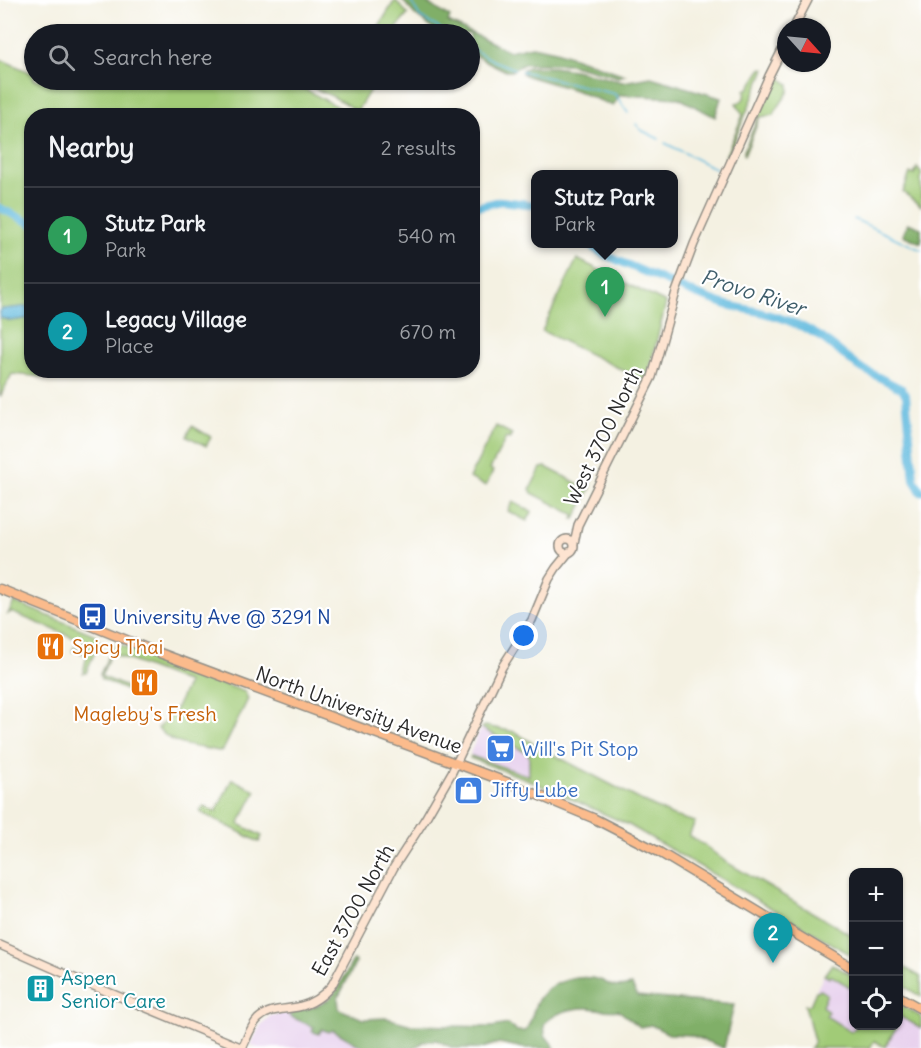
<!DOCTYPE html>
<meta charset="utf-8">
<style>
:root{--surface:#171b24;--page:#20242c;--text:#f1f3f6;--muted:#9ea1a6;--line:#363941;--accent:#c8321e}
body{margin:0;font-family:Delius,sans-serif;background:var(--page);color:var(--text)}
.controls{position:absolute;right:18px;bottom:18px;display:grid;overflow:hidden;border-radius:12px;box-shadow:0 2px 4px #0004}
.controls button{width:54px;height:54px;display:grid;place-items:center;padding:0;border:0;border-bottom:2px solid var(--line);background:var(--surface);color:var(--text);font:30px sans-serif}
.compass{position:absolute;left:777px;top:18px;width:54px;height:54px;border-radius:50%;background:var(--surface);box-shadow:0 2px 4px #0004;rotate:117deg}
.you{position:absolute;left:524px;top:636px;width:21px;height:21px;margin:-15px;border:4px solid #fff;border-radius:50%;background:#1a73e8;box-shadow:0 0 0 9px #1a73e833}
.badge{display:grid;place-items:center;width:39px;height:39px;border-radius:50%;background:var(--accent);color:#fff;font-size:20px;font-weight:700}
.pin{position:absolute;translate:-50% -50px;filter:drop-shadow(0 2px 3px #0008)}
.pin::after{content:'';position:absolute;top:32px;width:21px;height:18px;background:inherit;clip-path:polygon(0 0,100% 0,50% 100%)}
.popup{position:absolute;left:531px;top:170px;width:147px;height:78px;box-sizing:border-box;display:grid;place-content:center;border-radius:12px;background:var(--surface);filter:drop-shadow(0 2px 4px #0005);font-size:20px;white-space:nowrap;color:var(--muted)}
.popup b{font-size:22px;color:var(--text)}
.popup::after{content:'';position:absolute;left:50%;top:100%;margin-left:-12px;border:12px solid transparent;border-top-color:var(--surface)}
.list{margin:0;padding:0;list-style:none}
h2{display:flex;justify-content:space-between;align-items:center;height:78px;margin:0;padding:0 24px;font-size:26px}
h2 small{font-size:20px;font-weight:400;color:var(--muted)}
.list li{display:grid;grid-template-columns:39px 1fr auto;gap:18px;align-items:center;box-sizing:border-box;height:96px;padding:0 24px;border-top:2px solid var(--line)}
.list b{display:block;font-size:22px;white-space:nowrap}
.list p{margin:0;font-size:20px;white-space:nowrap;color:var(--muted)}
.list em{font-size:20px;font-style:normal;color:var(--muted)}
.icon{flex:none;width:33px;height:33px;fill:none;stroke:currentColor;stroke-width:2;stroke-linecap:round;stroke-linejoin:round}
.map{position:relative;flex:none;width:921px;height:1048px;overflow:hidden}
.search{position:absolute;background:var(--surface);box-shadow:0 2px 4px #0004;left:24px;top:24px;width:456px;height:66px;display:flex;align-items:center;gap:15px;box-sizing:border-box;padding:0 21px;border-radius:33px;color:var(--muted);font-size:22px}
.panel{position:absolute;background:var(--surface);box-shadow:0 2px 4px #0004;left:24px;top:108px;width:456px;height:270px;border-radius:24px}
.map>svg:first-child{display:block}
</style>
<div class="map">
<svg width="921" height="1048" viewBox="0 0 921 1048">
<rect width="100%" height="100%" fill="#fff"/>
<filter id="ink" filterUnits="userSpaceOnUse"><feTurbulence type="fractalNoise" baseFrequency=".0167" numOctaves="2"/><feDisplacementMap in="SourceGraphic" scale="12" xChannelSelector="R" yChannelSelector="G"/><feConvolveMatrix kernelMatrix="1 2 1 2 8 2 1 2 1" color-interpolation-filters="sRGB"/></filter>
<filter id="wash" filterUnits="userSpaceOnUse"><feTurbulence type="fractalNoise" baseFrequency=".008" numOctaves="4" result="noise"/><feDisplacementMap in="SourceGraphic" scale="24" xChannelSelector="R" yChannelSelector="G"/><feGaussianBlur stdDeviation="1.35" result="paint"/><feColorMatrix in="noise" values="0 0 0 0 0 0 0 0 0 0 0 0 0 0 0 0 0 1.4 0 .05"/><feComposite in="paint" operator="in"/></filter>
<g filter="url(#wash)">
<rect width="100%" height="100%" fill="#f4f1e2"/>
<g fill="#e8d2ee">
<path d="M481,728l48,26v22l-58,-20 -1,-3z"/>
<path d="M826,971l27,10 1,45h44l1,-17 22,14v25h-34l-13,-7 -4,7 -18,-16 -43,-27z"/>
<path d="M288,1012l52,21 23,9 -3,6h-102l-7,-3 9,-19 10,-10z"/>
</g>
<g fill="#a1cb77" stroke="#667b51" stroke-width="1.5">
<path d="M395,0l13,14 -16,20h-18z"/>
<path d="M0,59l34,15v6c30,0 62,-3 93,0 30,2 61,11 91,7l4,-7h66l65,35 -321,1v254l38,1 -3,8 -55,-5 -12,23z"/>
<path d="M762,68l3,1 -36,84 -4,4 18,-42 -7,-12c7,-1 11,-7 9,-13l4,-2z"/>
<path d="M777,71l3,7 9,6v7l-16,24 -13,2 -16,39v-5z"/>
<path d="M295,80h81l-19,31 -23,-14z"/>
<path d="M917,168l4,5v33l-18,-14 7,-19 4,2z"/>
<path d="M577,259l89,44 -17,69 -4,9 -103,-50z"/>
<path d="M192,426l19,11 -5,9 -19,-10z"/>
<path d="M496,426l16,8 -2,5 -4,-1 -16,31 3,2 -7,15 -17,-8z"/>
<path d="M546,467l42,22 3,-5v3l-16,32h-2l2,-4 -43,-22 -2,-4 11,-21z"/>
<path d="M513,502l19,10 -5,9 -19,-10z"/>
<path d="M14,602l82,33 3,7 -13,31h-3l4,-18 -13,-5 -2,2 2,-5 10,5 3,-9 -76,-31 -3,2z"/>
<path d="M114,645h7l124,47 3,7 -25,51 -4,1c-22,-5 -45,-3 -61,-23l15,-14 15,-31 -77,-30 -10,23 30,13 -1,3 -29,-13 -1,-5z"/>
<path d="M485,726l30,6 24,15 113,59 21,10 22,6 -6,14 15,9 22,17 127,74v20l-224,-131 -100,-45 -59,-22 1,-2 58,20v-22l-48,-26z"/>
<path d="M232,779l24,12 -17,33 23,12 -3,6 -59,-30 3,-6 13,6z"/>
<path d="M832,964l21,12v13l-21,-13h-3v2l-5,-3z"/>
<path d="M898,964l23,13v20l-22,-14z"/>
<path d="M821,990l6,4 -5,12 6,6 -2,4 25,16 6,-6h40l-12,21 -11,-6 -4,7h-60l4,-7 -9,-36h5l6,-14z"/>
<path d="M899,1003l22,14v11l-22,-12z"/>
</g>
<g fill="#80af68" stroke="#566d4a" stroke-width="1.5">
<path d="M402,0h20l28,17 -2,5 61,29 23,-5 24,5 69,24 -7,2 -49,-13h-45l-13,7h-5l-36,-18v-19h-30l-24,-18z"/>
<path d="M529,67h24l21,3 49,12 28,-5 70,21 -6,19 -36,-19 -59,-3 -7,11 -38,-16 -48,-14 -5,-3 1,-4z"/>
<path d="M908,223l13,5v15l-18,-8z"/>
<path d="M353,960l3,2 -18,36 1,11 24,10 24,-1 25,7 80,2 16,-3 9,7h8c8,-10 7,-23 15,-34 12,-17 41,-23 60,-17 5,1 8,5 13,6 5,2 13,0 19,-1l5,11 97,9 -10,43 -34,-13 -21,-1 -18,-9 -11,2 -22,-17c-10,2 -19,-1 -30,-2 -15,-1 -34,5 -44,16l1,11 10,13h-31l-25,-5 -17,5h-29l-17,-8 -13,2 -8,6h-51l-31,-18 -5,2 -6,-3 -3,5 -7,-3 2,-4 -25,-11 5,-6c38,-1 43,-20 59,-50z"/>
</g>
<path fill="#61bade" stroke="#467284" stroke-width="1.5" d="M31,306v12l-20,3 -11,-3v-8l3,-1z"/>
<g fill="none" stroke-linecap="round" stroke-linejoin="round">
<g stroke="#61bade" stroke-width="1.5">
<path d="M410,0l11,18 29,16"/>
<path d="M470,48l24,13 21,8"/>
<path d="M521,71l94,23 13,19"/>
<path d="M636,124l5,6 18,9"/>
<path d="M665,143l51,26"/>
<path d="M854,219l67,31"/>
</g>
<g stroke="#61bade" stroke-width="8">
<path d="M0,208l32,16"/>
<path d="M472,208l29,-7 35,4"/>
<path d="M587,244l18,11 93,40 29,10 33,7 24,7 21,9 16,9 38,30 43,22 4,6 8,84 7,13"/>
</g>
</g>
</g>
<g filter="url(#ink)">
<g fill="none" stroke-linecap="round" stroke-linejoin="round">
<defs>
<g id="secondary">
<path d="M794,27l14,-27"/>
<circle cx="567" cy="546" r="7"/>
<path d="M574,543l4,-18 74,-148 24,-85 18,-48 75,-168 17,-34"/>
<path d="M0,945l68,30"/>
<path d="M72,977l171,71"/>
<path d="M242,1048c5,-9 8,-21 16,-29 12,-11 25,-9 40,-12 14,-3 25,-11 34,-22l62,-118 31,-48 27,-47 50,-105 30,-47 17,-41 7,-11 13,-16"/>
</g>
<g id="highway">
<path d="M0,589l149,60 360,134 84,35 66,34 195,117"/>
<path d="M898,996l23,13"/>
</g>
</defs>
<use href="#secondary" stroke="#908e86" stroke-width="10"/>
<use href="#highway" stroke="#908e86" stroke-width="11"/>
<use href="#secondary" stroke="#fde4d1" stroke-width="7"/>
<use href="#highway" stroke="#fbbb8c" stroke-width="8"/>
</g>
</g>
<defs>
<symbol id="bus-square" viewBox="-11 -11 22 22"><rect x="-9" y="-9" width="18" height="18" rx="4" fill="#1a4fb4" stroke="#fff"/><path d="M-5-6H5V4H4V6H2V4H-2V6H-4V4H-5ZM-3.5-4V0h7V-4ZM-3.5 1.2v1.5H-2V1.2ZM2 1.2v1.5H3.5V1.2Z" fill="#fff"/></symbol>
<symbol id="restaurant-square" viewBox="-11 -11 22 22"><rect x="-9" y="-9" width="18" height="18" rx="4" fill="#e8710a" stroke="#fff"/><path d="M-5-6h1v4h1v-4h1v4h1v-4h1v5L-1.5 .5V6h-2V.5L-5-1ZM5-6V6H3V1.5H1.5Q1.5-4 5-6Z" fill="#fff"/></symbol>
<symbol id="supermarket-square" viewBox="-11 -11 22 22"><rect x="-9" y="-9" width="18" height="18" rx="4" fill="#3f7fe0" stroke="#fff"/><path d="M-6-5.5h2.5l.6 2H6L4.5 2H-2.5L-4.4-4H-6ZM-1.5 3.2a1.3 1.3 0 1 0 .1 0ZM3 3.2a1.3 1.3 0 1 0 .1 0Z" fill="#fff"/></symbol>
<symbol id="shop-square" viewBox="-11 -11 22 22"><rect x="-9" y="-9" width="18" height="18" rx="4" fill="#3f7fe0" stroke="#fff"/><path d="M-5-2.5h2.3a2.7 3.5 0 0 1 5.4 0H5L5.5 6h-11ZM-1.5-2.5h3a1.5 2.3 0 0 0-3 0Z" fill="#fff"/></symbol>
<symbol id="building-square" viewBox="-11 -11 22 22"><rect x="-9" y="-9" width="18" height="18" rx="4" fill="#0f9aa8" stroke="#fff"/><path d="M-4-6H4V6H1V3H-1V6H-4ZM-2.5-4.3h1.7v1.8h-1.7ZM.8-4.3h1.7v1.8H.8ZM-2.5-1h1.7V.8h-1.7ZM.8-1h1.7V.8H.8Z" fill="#fff"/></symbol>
</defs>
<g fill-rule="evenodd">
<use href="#bus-square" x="76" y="600" width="33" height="33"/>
<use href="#restaurant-square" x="34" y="630" width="33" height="33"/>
<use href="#restaurant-square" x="128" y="666" width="33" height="33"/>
<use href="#supermarket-square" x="484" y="732" width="33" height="33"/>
<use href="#shop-square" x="452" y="774" width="33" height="33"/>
<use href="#building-square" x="24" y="972" width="33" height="33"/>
</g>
<g text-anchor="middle" stroke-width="4.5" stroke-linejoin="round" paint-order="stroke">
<g font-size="20" fill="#2b2b2b" stroke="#fff">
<text transform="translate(603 436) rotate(-64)" y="7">West 3700 North</text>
<text transform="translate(359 710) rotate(20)" y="7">North University Avenue</text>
<text transform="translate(353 910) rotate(-61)" y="7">East 3700 North</text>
</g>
<g font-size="20" fill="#164399" stroke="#fff" text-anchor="start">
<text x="113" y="624">University Ave @ 3291 N</text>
</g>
<g font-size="20" fill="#c56008" stroke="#fff" text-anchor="start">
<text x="72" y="654">Spicy Thai</text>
<text x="145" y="721" text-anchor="middle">Magleby's Fresh</text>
</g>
<g font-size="20" fill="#366cbe" stroke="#fff" text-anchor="start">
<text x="521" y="756">Will's Pit Stop</text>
<text x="490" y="797">Jiffy Lube</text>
</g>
<g font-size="20" fill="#0d838f" stroke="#fff" text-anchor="start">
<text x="61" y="985">Aspen<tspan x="61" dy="23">Senior Care</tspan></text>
</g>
<g font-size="21" font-style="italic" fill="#3e5d6a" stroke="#fff">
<text transform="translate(753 293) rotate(18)" y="7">Provo River</text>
</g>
</g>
</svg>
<div class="controls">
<button>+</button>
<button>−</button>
<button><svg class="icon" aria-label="locate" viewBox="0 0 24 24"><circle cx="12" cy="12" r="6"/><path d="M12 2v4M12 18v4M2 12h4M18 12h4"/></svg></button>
</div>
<svg class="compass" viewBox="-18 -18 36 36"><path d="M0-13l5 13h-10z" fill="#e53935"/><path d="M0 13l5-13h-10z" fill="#9ea1a6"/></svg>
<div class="you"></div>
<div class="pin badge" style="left:605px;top:317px;background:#2e9e5b">1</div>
<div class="popup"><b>Stutz Park</b>Park</div>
<div class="pin badge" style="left:773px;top:963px;background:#0f9aa8">2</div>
<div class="search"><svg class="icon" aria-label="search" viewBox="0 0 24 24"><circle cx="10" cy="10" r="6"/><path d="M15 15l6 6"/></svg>Search here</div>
<section class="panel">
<h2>Nearby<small>2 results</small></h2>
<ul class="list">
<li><span class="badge" style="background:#2e9e5b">1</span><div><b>Stutz Park</b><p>Park</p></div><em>540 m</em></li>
<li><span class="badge" style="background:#0f9aa8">2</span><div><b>Legacy Village</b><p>Place</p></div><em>670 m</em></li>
</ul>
</section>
</div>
